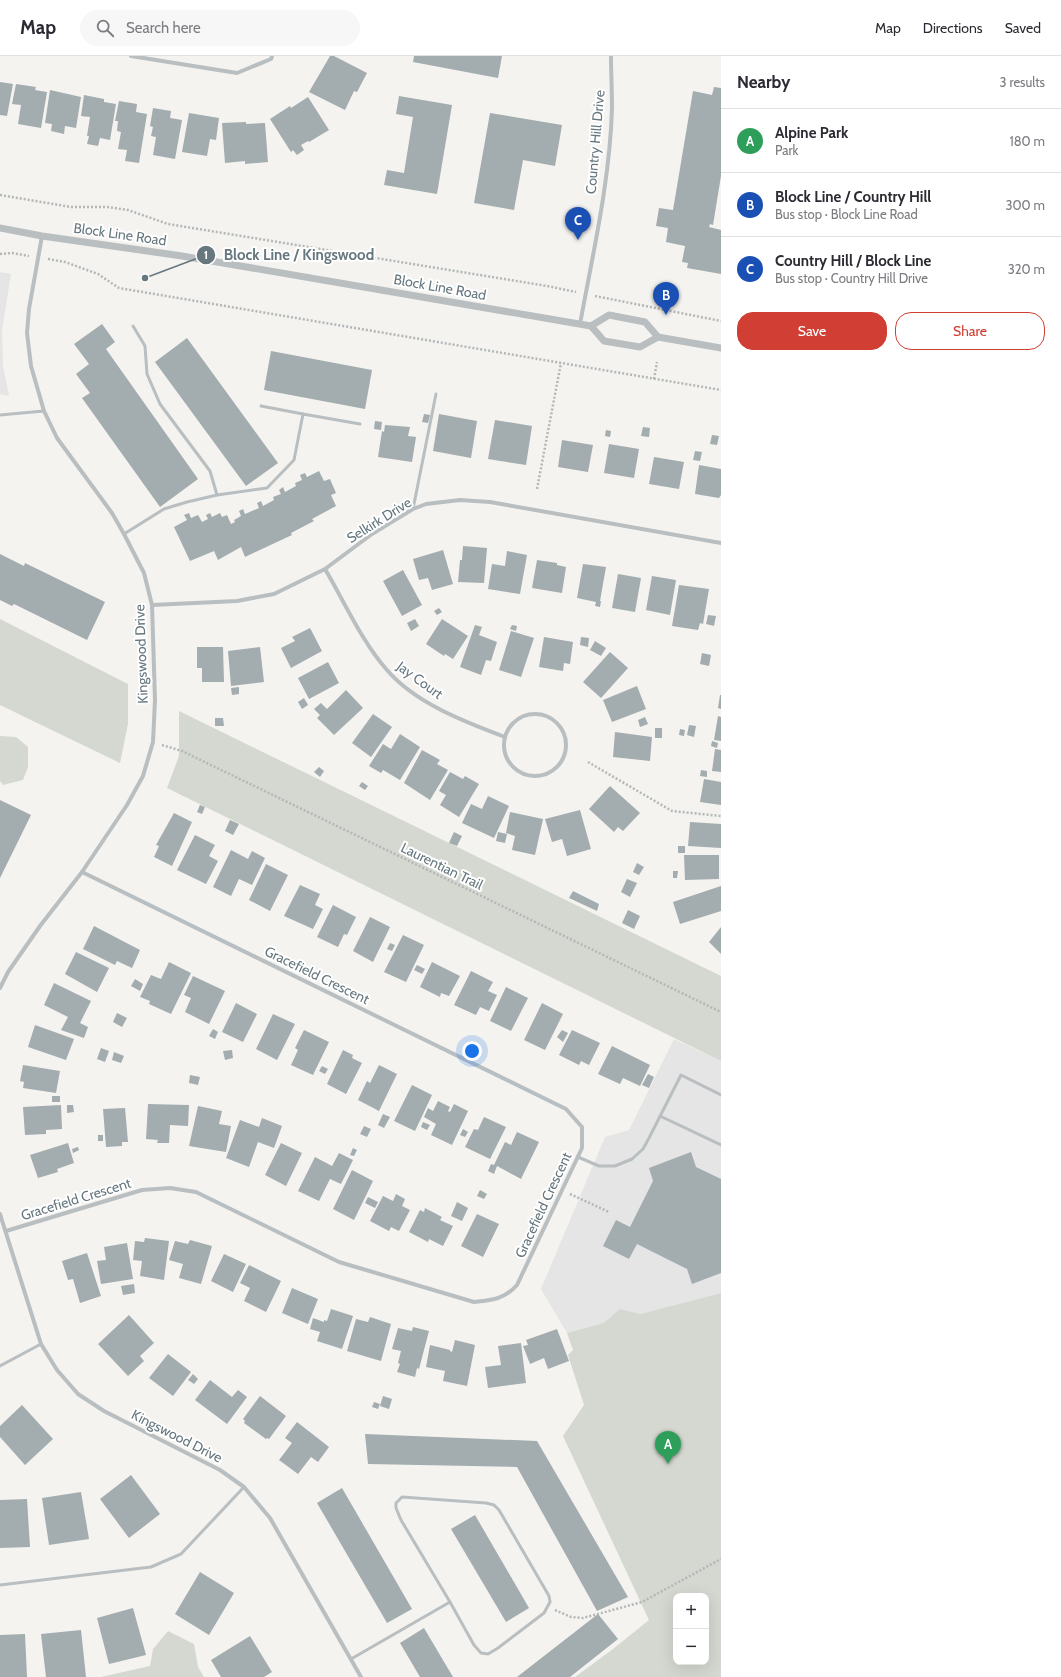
<!DOCTYPE html>
<meta charset="utf-8">
<style>
:root{--surface:#fff;--page:#f7f7f7;--text:#2b2b33;--muted:#7c7c81;--line:#e1e1e2;--accent:#d13e33}
body{margin:0;font-family:Cabin,sans-serif;background:var(--page);color:var(--text)}
.controls{position:absolute;right:12px;bottom:12px;display:grid;overflow:hidden;border-radius:8px;box-shadow:0 4px 16px #0002}
.controls button{width:36px;height:36px;display:grid;place-items:center;padding:0;border:0;border-bottom:1px solid var(--line);background:var(--surface);color:var(--text);font:20px sans-serif}
.you{position:absolute;left:472px;top:995px;width:14px;height:14px;margin:-10px;border:3px solid #fff;border-radius:50%;background:#1a73e8;box-shadow:0 0 0 6px #1a73e833}
.badge{display:grid;place-items:center;width:26px;height:26px;border-radius:50%;background:var(--accent);color:#fff;font-size:13px;font-weight:700}
.pin{position:absolute;translate:-50% -33px;filter:drop-shadow(0 1px 2px #0008)}
.pin::after{content:'';position:absolute;top:21px;width:14px;height:12px;background:inherit;clip-path:polygon(0 0,100% 0,50% 100%)}
.list{margin:0;padding:0;list-style:none}
h2{display:flex;justify-content:space-between;align-items:center;height:52px;margin:0;padding:0 16px;font-size:17px}
h2 small{font-size:13px;font-weight:400;color:var(--muted)}
.list li{display:grid;grid-template-columns:26px 1fr auto;gap:12px;align-items:center;box-sizing:border-box;height:64px;padding:0 16px;border-top:1px solid var(--line)}
.list b{display:block;font-size:15px;white-space:nowrap}
.list p{margin:0;font-size:13px;white-space:nowrap;color:var(--muted)}
.list em{font-size:13px;font-style:normal;color:var(--muted)}
.actions{display:flex;gap:8px;padding:12px 16px}
.actions a{flex:1;padding:9px 0;border:1px solid var(--accent);border-radius:16px;text-align:center;font-size:14px;color:var(--accent)}
.actions .main{background:var(--accent);color:#fff}
.icon{flex:none;width:22px;height:22px;fill:none;stroke:currentColor;stroke-width:2;stroke-linecap:round;stroke-linejoin:round}
.map{position:relative;flex:none;width:721px;height:1621px;overflow:hidden}
header{display:flex;align-items:center;gap:24px;box-sizing:border-box;height:56px;padding:0 20px;background:var(--surface);border-bottom:1px solid var(--line)}
header strong{font-size:19px}
nav{display:flex;gap:22px;margin-inline-start:auto;font-size:14px}
.search{width:280px;height:36px;background:var(--page);display:flex;align-items:center;gap:10px;box-sizing:border-box;padding:0 14px;border-radius:22px;color:var(--muted);font-size:15px}
main{display:flex}
aside{flex:1;background:var(--surface)}
.map>svg:first-child{display:block}
</style>
<header>
<strong>Map</strong>
<div class="search"><svg class="icon" aria-label="search" viewBox="0 0 24 24"><circle cx="10" cy="10" r="6"/><path d="M15 15l6 6"/></svg>Search here</div>
<nav><a>Map</a><a>Directions</a><a>Saved</a></nav>
</header>
<main>
<div class="map">
<svg width="721" height="1621" viewBox="0 0 721 1621">
<rect width="100%" height="100%" fill="#f4f3f0"/>
<g fill="#e4e5e4">
<path d="M0,216l11,2 -9,56 1,36 6,30 -9,-2z"/>
<path d="M674,983l47,22v232l-154,40 -26,-44 64,-152 24,-7z"/>
</g>
<g fill="#d4d8d0" fill-rule="evenodd">
<path d="M0,563l128,65v40l-8,39 -120,-58z"/>
<path d="M179,655l542,265v85l-554,-273 12,-32z"/>
<path d="M0,680l16,1 12,10v20l-5,13 -20,5 -3,-4z"/>
<path d="M721,1237v384h-146l38,-28 36,-29 -86,-184 21,-31 -16,-50 5,-5 -6,-17 37,-10 16,-14 20,5zM676,1540h30v66h-30z"/>
<path d="M168,1575l26,13 4,23 6,10h-103l49,-11 3,-17z"/>
</g>
<g fill="#a3acaf">
<path d="M330,0h4l33,17 -10,19 -3,-1 -9,19 -36,-18z"/>
<path d="M414,0h88l-4,22 -85,-16z"/>
<path d="M0,26l13,2 -6,32 -7,-1z"/>
<path d="M16,28l20,3 -1,3 12,2 -6,36 -23,-4 3,-19 -9,-1z"/>
<path d="M714,31l7,1v88l-8,49 -3,-1 -1,3 12,3v44l-34,-6 1,-5 -6,-1 3,-16 -19,-4 2,-14 -12,-2 3,-18 14,2 20,-119 19,4z"/>
<path d="M50,34l31,7 -5,31 -11,-2 -1,8 -13,-3 1,-7 -7,-1z"/>
<path d="M84,39l20,4v3l12,2 -6,36 -10,-2 -2,8 -11,-2 2,-8h-2l3,-19 -9,-1z"/>
<path d="M399,40l53,9 -15,89 -53,-9 3,-15 17,3 9,-56 -17,-3z"/>
<path d="M308,41l21,33 -20,12 -1,-1 -7,4 3,5 -7,5 -4,-5 -2,2 -21,-33 20,-13 1,2z"/>
<path d="M119,45l18,3 -1,8 11,2 -8,49 -14,-2 2,-11 -9,-1 3,-17 -4,-1 1,-10h-3z"/>
<path d="M153,52l18,3 -1,7 12,2 -7,39 -22,-4 3,-18 -5,-1 2,-9 -3,-1z"/>
<path d="M189,57l30,5 -3,22 -6,-1 -3,17 -25,-4z"/>
<path d="M490,57l72,12 -7,41 -32,-6 -9,50 -40,-7z"/>
<path d="M246,66v2l19,-1 3,39 -23,2v-3l-20,2 -3,-40z"/>
<path d="M102,268l13,18 -9,7 92,130 -38,28 -78,-109 8,-5 -14,-19 13,-10 -15,-20z"/>
<path d="M187,282l91,125 -32,23 -91,-124z"/>
<path d="M271,295l101,19 -7,39 -101,-19z"/>
<path d="M424,358l6,1 -2,8 -6,-1z"/>
<path d="M439,358l38,7 -6,37 -38,-7z"/>
<path d="M495,364l37,6 -6,39 -38,-6z"/>
<path d="M375,365l7,1 -1,8 -7,-1z"/>
<path d="M385,369l25,2 -2,9 8,1 -4,25 -34,-5 4,-26 2,1z"/>
<path d="M643,371l7,1 -1,9 -8,-1z"/>
<path d="M606,374l5,1 -1,6 -5,-1z"/>
<path d="M712,379l7,1 -2,9 -7,-1z"/>
<path d="M562,384l31,5 -5,27 -30,-5z"/>
<path d="M609,388l30,5 -5,29 -30,-5z"/>
<path d="M695,395l7,1 -2,9 -7,-1z"/>
<path d="M654,401l30,5 -5,27 -30,-5z"/>
<path d="M699,409l22,4v26l-2,3 -24,-4z"/>
<path d="M319,415l5,10 6,-2 6,14 -5,2 5,11 -24,13 2,2 -23,12 1,2 -47,22 -4,-10 -23,13 -4,-9 -24,10 -16,-34 13,-7 -3,-5 5,-2 2,5 7,-3 4,7 6,-3 -2,-4 4,-2 2,4 8,-4 2,4 5,-2 4,9 4,-2 -1,-2 7,-4 -2,-5 4,-2 2,5 14,-6 -2,-5 4,-2 2,5 11,-6 -1,-3 8,-3 -2,-4 4,-3 2,5 11,-6 -1,-3 7,-3 -2,-5 5,-2 2,4z"/>
<path d="M463,490l24,2 -3,35 -26,-1 2,-22h2z"/>
<path d="M443,494l10,34 -21,6 -4,-12 -9,2 -6,-21z"/>
<path d="M507,495l20,4 -7,39 -32,-5 4,-25 13,2z"/>
<path d="M0,498l24,12 1,-3 80,39 -18,38 -73,-36 -2,2 -12,-6z"/>
<path d="M537,504l20,3v2l9,2 -4,26 -30,-5z"/>
<path d="M583,508l23,3 -6,34h1l-1,6 -5,-1 1,-4 -19,-4z"/>
<path d="M403,514l19,35 -20,11 -19,-35z"/>
<path d="M618,518l23,4 -6,34 -23,-4z"/>
<path d="M652,520l24,4 -6,35 -24,-5z"/>
<path d="M679,529l30,4 -6,35 -3,-1 -2,7 -26,-4z"/>
<path d="M439,552l3,4 -5,3 -3,-4z"/>
<path d="M708,559l8,1 -2,10 -8,-2z"/>
<path d="M415,563l4,7 -8,5 -4,-8z"/>
<path d="M442,563l26,17 -15,23 -8,-5 -1,2 -18,-12z"/>
<path d="M475,569l7,2 -3,8 18,7 -6,19 -5,-1 -5,15 -21,-8z"/>
<path d="M512,569l5,1 -1,5 -6,-2z"/>
<path d="M310,572l12,23 -31,17 -10,-20 14,-7 -3,-4z"/>
<path d="M511,575l23,7 -13,39 -22,-7z"/>
<path d="M544,581l29,5 -3,22 -6,-1 -1,8 -24,-4z"/>
<path d="M581,581l8,1 -1,9 -8,-2z"/>
<path d="M595,585l11,7 -5,8 -11,-6z"/>
<path d="M197,591h26l1,35h-22v-14h-5z"/>
<path d="M260,591l4,35 -33,4 -3,-35z"/>
<path d="M610,596l18,16 -27,30 -18,-16z"/>
<path d="M702,597l9,2 -2,11 -9,-2z"/>
<path d="M328,606l11,21 -30,16 -11,-21z"/>
<path d="M637,630l9,23 -34,13 -9,-22z"/>
<path d="M239,631v7l-7,1 -1,-7z"/>
<path d="M346,634l17,18 -29,27 -17,-17 3,-3 -6,-6 7,-6 6,6z"/>
<path d="M720,639h1v14l-3,-1z"/>
<path d="M304,642l4,7 -6,4 -4,-7z"/>
<path d="M373,658l19,13 -21,30 -19,-14z"/>
<path d="M718,660l3,1v24l-7,-1z"/>
<path d="M645,661l3,7 -8,3 -2,-7z"/>
<path d="M215,662h8l1,8h-9z"/>
<path d="M689,669l7,1 -2,11 -7,-2z"/>
<rect x="655" y="672" width="7" height="10"/>
<path d="M680,673l5,1 -1,6 -5,-1z"/>
<path d="M615,676l37,5 -2,24 -37,-4z"/>
<path d="M400,678l20,13 -20,33 -17,-10 -2,3 -12,-7 14,-22 8,5z"/>
<path d="M712,685l6,2 -1,5 -6,-2z"/>
<path d="M715,693l6,1v22l-9,-1z"/>
<path d="M422,694l18,10 -3,4 11,6 -18,30 -26,-17z"/>
<path d="M319,711l5,4 -4,6 -6,-5z"/>
<path d="M701,714l6,1v6l-7,-1z"/>
<path d="M450,716l13,7 2,-3 14,8 -20,33 -19,-12 6,-10 -7,-4z"/>
<path d="M704,723l17,3v23l-21,-3z"/>
<path d="M362,726l6,4 -3,4 -6,-4z"/>
<path d="M610,730l30,27 -17,18 -5,-4 -4,5 -25,-23z"/>
<path d="M488,740l21,10 -15,32 -32,-15 9,-19 11,5z"/>
<path d="M0,744l31,15 -31,63z"/>
<path d="M200,749l5,2 -3,7 -5,-2z"/>
<path d="M580,754l11,39 -24,7 -5,-17 -10,3 -7,-23z"/>
<path d="M510,756l33,7 -8,36 -23,-5 3,-14 -9,-3z"/>
<path d="M174,757l18,9 -20,44 -18,-9 5,-11 -3,-1z"/>
<path d="M230,764l9,4 -6,11 -8,-4z"/>
<path d="M690,766l31,2v24l-33,-2z"/>
<path d="M454,776l8,4 -5,10 -8,-3z"/>
<path d="M498,776l9,2 -2,9 -9,-2z"/>
<path d="M195,779l20,10 -6,11 9,5 -12,23 -29,-14z"/>
<rect x="678" y="790" width="7" height="7"/>
<path d="M231,794l17,9 4,-8 13,7 -13,27 -13,-6 -8,17 -18,-9z"/>
<path d="M684,799h35v24l-34,1z"/>
<path d="M637,807l7,4 -5,8 -6,-3z"/>
<path d="M266,808l22,11 -18,36 -21,-11z"/>
<path d="M673,815h5l-1,7h-4z"/>
<path d="M627,823l10,4 -7,14 -9,-5z"/>
<path d="M300,829l20,9 -5,11 8,4 -10,20 -29,-13z"/>
<path d="M721,830v25l-41,13 -7,-22z"/>
<path d="M573,835l26,13 -2,7 -28,-13z"/>
<path d="M333,849l23,12 -9,18 -3,-1 -6,13 -21,-10z"/>
<path d="M628,854l12,6 -6,13 -12,-6z"/>
<path d="M370,861l20,10 -17,35 -20,-11z"/>
<path d="M94,870l46,24 -8,18 -15,-7 -2,4 -32,-16z"/>
<path d="M721,871v27l-12,-12z"/>
<path d="M403,879l21,10 -18,37 -22,-10z"/>
<path d="M390,887l5,2 -3,6 -5,-2z"/>
<path d="M76,896l33,16 -12,24 -32,-18z"/>
<path d="M169,906l22,11 -20,41 -22,-10 1,-3 -10,-4 11,-22 10,4z"/>
<path d="M432,906l28,14 -11,20 -8,-3 -1,4 -20,-10z"/>
<path d="M417,909l8,4 -3,5 -8,-4z"/>
<path d="M471,915l22,11 -5,9 9,4 -8,16 -9,-4 -4,8 -22,-10z"/>
<path d="M193,920l32,15 -16,33 -24,-12 6,-14 -7,-3z"/>
<path d="M135,923l8,5 -3,7 -9,-5z"/>
<path d="M54,927l37,18 -11,22 8,4 -4,11 -23,-8 7,-13 -24,-12z"/>
<path d="M506,931l22,11 -17,33 -21,-10z"/>
<path d="M236,947l21,11 -14,28 -21,-10z"/>
<path d="M542,947l21,11 -18,36 -21,-10z"/>
<path d="M117,957l10,5 -5,9 -9,-5z"/>
<path d="M273,958l22,10 -18,36 -21,-11z"/>
<path d="M35,969l39,14 -8,21 -38,-13z"/>
<path d="M213,973l5,3 -3,7 -6,-3z"/>
<path d="M304,974l25,12 -16,33 -22,-10 7,-15 -3,-2z"/>
<path d="M562,974l6,3 -5,9 -6,-5z"/>
<path d="M572,974l28,13 -11,22 -8,-4 -2,4 -20,-10z"/>
<path d="M612,990l38,19 -10,21 -17,-8 -3,6 -22,-10z"/>
<path d="M101,992l8,3 -4,11 -8,-3z"/>
<path d="M232,994l1,8 -8,2 -2,-9z"/>
<path d="M343,994l10,5 -1,3 10,5 -16,31 -19,-10z"/>
<path d="M114,996l10,4 -3,7 -9,-3z"/>
<path d="M23,1009l37,6 -4,22 -33,-5 1,-6 -4,-1z"/>
<path d="M379,1009l18,9 -18,37 -21,-11 9,-19 3,2z"/>
<path d="M322,1010l6,3 -3,5 -6,-3z"/>
<path d="M648,1018l6,3 -5,11 -7,-3z"/>
<path d="M190,1019l10,2 -2,8 -9,-2z"/>
<path d="M412,1029l20,10 -17,36 -21,-10z"/>
<rect x="52" y="1040" width="8" height="6"/>
<path d="M438,1045l12,6 -2,4 2,1 4,-8 14,7 -16,34 -21,-10 5,-11 -12,-7 4,-9 5,3z"/>
<path d="M148,1048l41,1 -1,21 -18,-1 -1,18h-12l1,-3 -12,-1z"/>
<path d="M61,1049l1,24 -16,1v4l-21,1 -2,-28z"/>
<path d="M67,1049h6l1,7 -7,1z"/>
<path d="M198,1050l24,5 -3,13 12,2 -5,26 -37,-6z"/>
<path d="M125,1052l3,34h-6v4l-16,1 -3,-38z"/>
<path d="M383,1058l7,3 -6,11 -6,-3z"/>
<path d="M484,1061l22,10 -16,32 -25,-12 9,-18 4,1z"/>
<path d="M262,1062l20,8 -8,22 -16,-6 -9,25 -23,-9 14,-38 19,7z"/>
<path d="M423,1066l7,3 -3,5 -6,-3z"/>
<path d="M364,1070l7,3 -4,8 -7,-3z"/>
<path d="M463,1073l5,3 -3,5 -5,-2z"/>
<path d="M517,1076l22,10 -18,37 -24,-13 -3,8 -6,-3 3,-7 3,1 11,-23 6,3z"/>
<rect x="98" y="1079" width="5" height="6"/>
<path d="M68,1087l6,20 -17,6 1,3 -20,6 -8,-23z"/>
<path d="M281,1087l21,10 -16,33 -21,-11z"/>
<path d="M78,1091l1,3 -6,3 -1,-4z"/>
<path d="M353,1092l4,2 -3,6 -4,-1z"/>
<path d="M691,1096l5,15 25,12v94l-29,11 -5,-15 -50,-25 -8,15 -26,-13 13,-26 14,7 23,-46 -4,-13z"/>
<path d="M339,1097l14,7 -12,24 -11,-5 -11,22 -21,-10 17,-34 17,9z"/>
<path d="M352,1114l21,11 -19,39 -21,-11z"/>
<path d="M480,1134l7,4 -3,5 -7,-3z"/>
<path d="M396,1138l9,5 -3,7 8,4 -11,21 -8,-4 -2,4 -19,-10 13,-25 10,5z"/>
<path d="M368,1141l10,5 -3,6 -10,-5z"/>
<path d="M457,1146l11,6 -6,13 -11,-5z"/>
<path d="M425,1152l17,9 -2,3 13,6 -10,20 -14,-7 -1,3 -19,-10 11,-22 4,2z"/>
<path d="M477,1158l22,10 -16,33 -22,-11z"/>
<path d="M145,1182l24,3 -5,39 -24,-4 2,-15 -9,-1 2,-19 9,1z"/>
<path d="M190,1184l22,6 -11,38 -22,-6 4,-14 -14,-4 6,-19 13,3z"/>
<path d="M127,1187l6,36 -32,5 -4,-23 9,-1 -2,-13z"/>
<path d="M87,1197l14,43 -21,7 -7,-24 -5,1 -6,-19z"/>
<path d="M224,1198l22,10 -13,28 -22,-11z"/>
<path d="M249,1209l32,16 -15,31 -22,-11 6,-13 -10,-5z"/>
<path d="M134,1228l1,9 -12,2 -2,-9z"/>
<path d="M292,1232l26,11 -10,25 -26,-11z"/>
<path d="M331,1253l22,7 -11,33 -25,-8 3,-9 -10,-3 3,-11 11,4v-2l3,1z"/>
<path d="M129,1259l25,28 -14,13 4,5 -16,15 -30,-32z"/>
<path d="M370,1261l21,7 -10,37 -34,-10 9,-32 12,3z"/>
<path d="M413,1271l16,4 -10,38 -2,-1 -2,9 -18,-5 3,-8 -2,-1 3,-12 -9,-2 6,-21 14,3z"/>
<path d="M557,1273l12,32 -21,8 -4,-11 -14,6 -7,-18 5,-1 -2,-5z"/>
<path d="M455,1284l20,5 -8,41 -24,-5 2,-10 -19,-4 4,-22 20,5v1l2,1z"/>
<path d="M521,1287l5,40 -38,5 -3,-21 16,-2 -3,-19z"/>
<path d="M168,1298l23,18 -18,24 -24,-18z"/>
<path d="M193,1318l5,5 -4,5 -6,-4z"/>
<path d="M210,1324l22,17 6,-7 9,7 -20,27 -32,-24z"/>
<path d="M260,1340l26,20 -17,23 -2,-1 -1,1 -22,-16 1,-2 -2,-2z"/>
<path d="M383,1340l9,3 -3,10 -9,-3z"/>
<path d="M374,1346l6,2 -2,5 -6,-2z"/>
<path d="M22,1349l31,34 -28,26 -25,-28v-11z"/>
<path d="M297,1366l32,25 -11,15 -7,-5 -13,17 -19,-14 13,-17 -7,-5z"/>
<path d="M365,1378l172,7 91,156 -31,14 -80,-144 -149,-3z"/>
<path d="M131,1419l29,39 -31,24 -29,-39z"/>
<path d="M342,1432l70,121 -25,14 -70,-120z"/>
<path d="M81,1436l8,47 -40,6 -7,-47z"/>
<path d="M27,1443l3,48 -30,1v-48z"/>
<path d="M475,1459l54,93 -23,14 -55,-93z"/>
<path d="M200,1516l34,21 -25,42 -34,-21z"/>
<path d="M133,1552l13,47 -37,9 -12,-46z"/>
<path d="M598,1558l20,25 -48,38h-53z"/>
<path d="M424,1572l29,49h-33l-20,-34z"/>
<path d="M81,1574l5,47h-40l-5,-43z"/>
<path d="M25,1578l2,43h-27v-42z"/>
<path d="M250,1580l22,36 -8,5h-43l-10,-17z"/>
</g>
<g fill="none" stroke-linecap="round" stroke-linejoin="round">
<g stroke="#b3b7b8" stroke-width="2.5" stroke-dasharray="2 2" stroke-linecap="butt">
<path d="M0,139l71,12h37l20,3 40,14 379,62 29,6"/>
<path d="M0,198l12,-1 17,3"/>
<path d="M48,203l17,3 33,12 21,14 602,102"/>
<path d="M595,240l126,25"/>
<path d="M654,323l3,-17"/>
<path d="M537,433l24,-126"/>
<path d="M162,689l20,6 539,261"/>
<path d="M588,706l84,49 49,5"/>
<path d="M570,1138l39,18"/>
<path d="M555,1554l16,7 12,1 59,-16 79,-43"/>
</g>
<g stroke="#b9bec0" stroke-width="3">
<path d="M133,270l12,20 2,28 13,30 50,67 7,24"/>
<path d="M261,350l42,8"/>
<path d="M0,359l44,-4"/>
<path d="M413,453l23,-115"/>
<path d="M124,478l40,-25 23,-7 30,-7 50,-7 27,-28 9,-46 57,10"/>
<path d="M660,1060l61,29"/>
<path d="M578,1101l21,9h16l17,-7 11,-10 6,-11 32,-63 40,20"/>
<path d="M0,1310l41,-22"/>
<path d="M0,1529l151,-18 30,-13 63,-67"/>
<path d="M351,1603l99,-57 -49,-82 -5,-12v-5l6,-6 84,6 8,2 5,5 46,79 4,7 1,6 -6,11 -46,35 -10,6 -7,-1 -7,-8 -24,-43"/>
</g>
<g stroke="#b9bec0" stroke-width="4">
<path d="M131,0l106,17 34,-14 1,-3"/>
<path d="M580,268c13,-71 30,-144 32,-216 0,-18 -1,-35 -1,-52"/>
<path d="M325,513c19,32 37,73 62,101 28,33 78,52 118,67"/>
<path d="M152,549l85,-4 37,-7 51,-25 47,-35 41,-25 13,-5 34,-4 30,2 231,41"/>
<circle cx="535" cy="689" r="31"/>
<path d="M0,932l8,-16 32,-46 42,-54 45,-67 16,-29 10,-34 2,-42 -3,-95 -8,-32 -20,-39 -12,-21 -55,-75 -13,-27 -13,-45 -4,-33 2,-24 13,-73"/>
<path d="M0,1158l41,130 16,26 21,24 26,17 116,59 24,17 26,31 91,159"/>
<path d="M6,1175l136,-41 28,-2 26,4 143,70 135,40c18,-2 31,-3 43,-17l65,-137v-21l-16,-18 -484,-237"/>
</g>
<g stroke="#b9bec0" stroke-width="7">
<path d="M0,172l42,8 140,20 409,70 18,-11 36,7 13,15 63,11"/>
<path d="M591,270l13,15 36,6 18,-10"/>
</g>
</g>
<g text-anchor="middle" stroke-width="4" stroke-linejoin="round" paint-order="stroke">
<g font-size="14" fill="#66777e" stroke="#fff">
<text transform="translate(595 86) rotate(-85)" y="5">Country Hill Drive</text>
<text transform="translate(120 178) rotate(8)" y="5">Block Line Road</text>
<text transform="translate(440 231) rotate(10)" y="5">Block Line Road</text>
<text transform="translate(379 464) rotate(-32)" y="5">Selkirk Drive</text>
<text transform="translate(141 598) rotate(-92)" y="5">Kingswood Drive</text>
<text transform="translate(420 624) rotate(36)" y="5">Jay Court</text>
<text transform="translate(442 810) rotate(26)" y="5">Laurentian Trail</text>
<text transform="translate(317 919) rotate(26)" y="5">Gracefield Crescent</text>
<text transform="translate(76 1143) rotate(-17)" y="5">Gracefield Crescent</text>
<text transform="translate(543 1149) rotate(-65)" y="5">Gracefield Crescent</text>
<text transform="translate(177 1380) rotate(27)" y="5">Kingswood Drive</text>
</g>
</g>
<path fill="none" stroke="#66777e" stroke-width="1.5" d="M145 222L206 199"/>
<g fill="#66777e" stroke="#fff" stroke-width="1.5">
<circle cx="145" cy="222" r="4"/>
<circle cx="206" cy="199" r="10"/>
</g>
<g font-size="12" text-anchor="middle" font-weight="bold" fill="#fff">
<text x="206" y="203">1</text>
</g>
<g font-size="15" text-anchor="middle" font-weight="bold" fill="#66777e" stroke="#fff" stroke-width="4" stroke-linejoin="round" paint-order="stroke">
<text x="299" y="204">Block Line / Kingswood</text>
</g>
</svg>
<div class="controls">
<button>+</button>
<button>−</button>
</div>
<div class="you"></div>
<div class="pin badge" style="left:668px;top:1408px;background:#2e9e5b">A</div>
<div class="pin badge" style="left:666px;top:259px;background:#1a4fb4">B</div>
<div class="pin badge" style="left:578px;top:184px;background:#1a4fb4">C</div>
</div>
<aside>
<h2>Nearby<small>3 results</small></h2>
<ul class="list">
<li><span class="badge" style="background:#2e9e5b">A</span><div><b>Alpine Park</b><p>Park</p></div><em>180 m</em></li>
<li><span class="badge" style="background:#1a4fb4">B</span><div><b>Block Line / Country Hill</b><p>Bus stop · Block Line Road</p></div><em>300 m</em></li>
<li><span class="badge" style="background:#1a4fb4">C</span><div><b>Country Hill / Block Line</b><p>Bus stop · Country Hill Drive</p></div><em>320 m</em></li>
</ul>
<div class="actions"><a class="main">Save</a><a>Share</a></div>
</aside>
</main>
